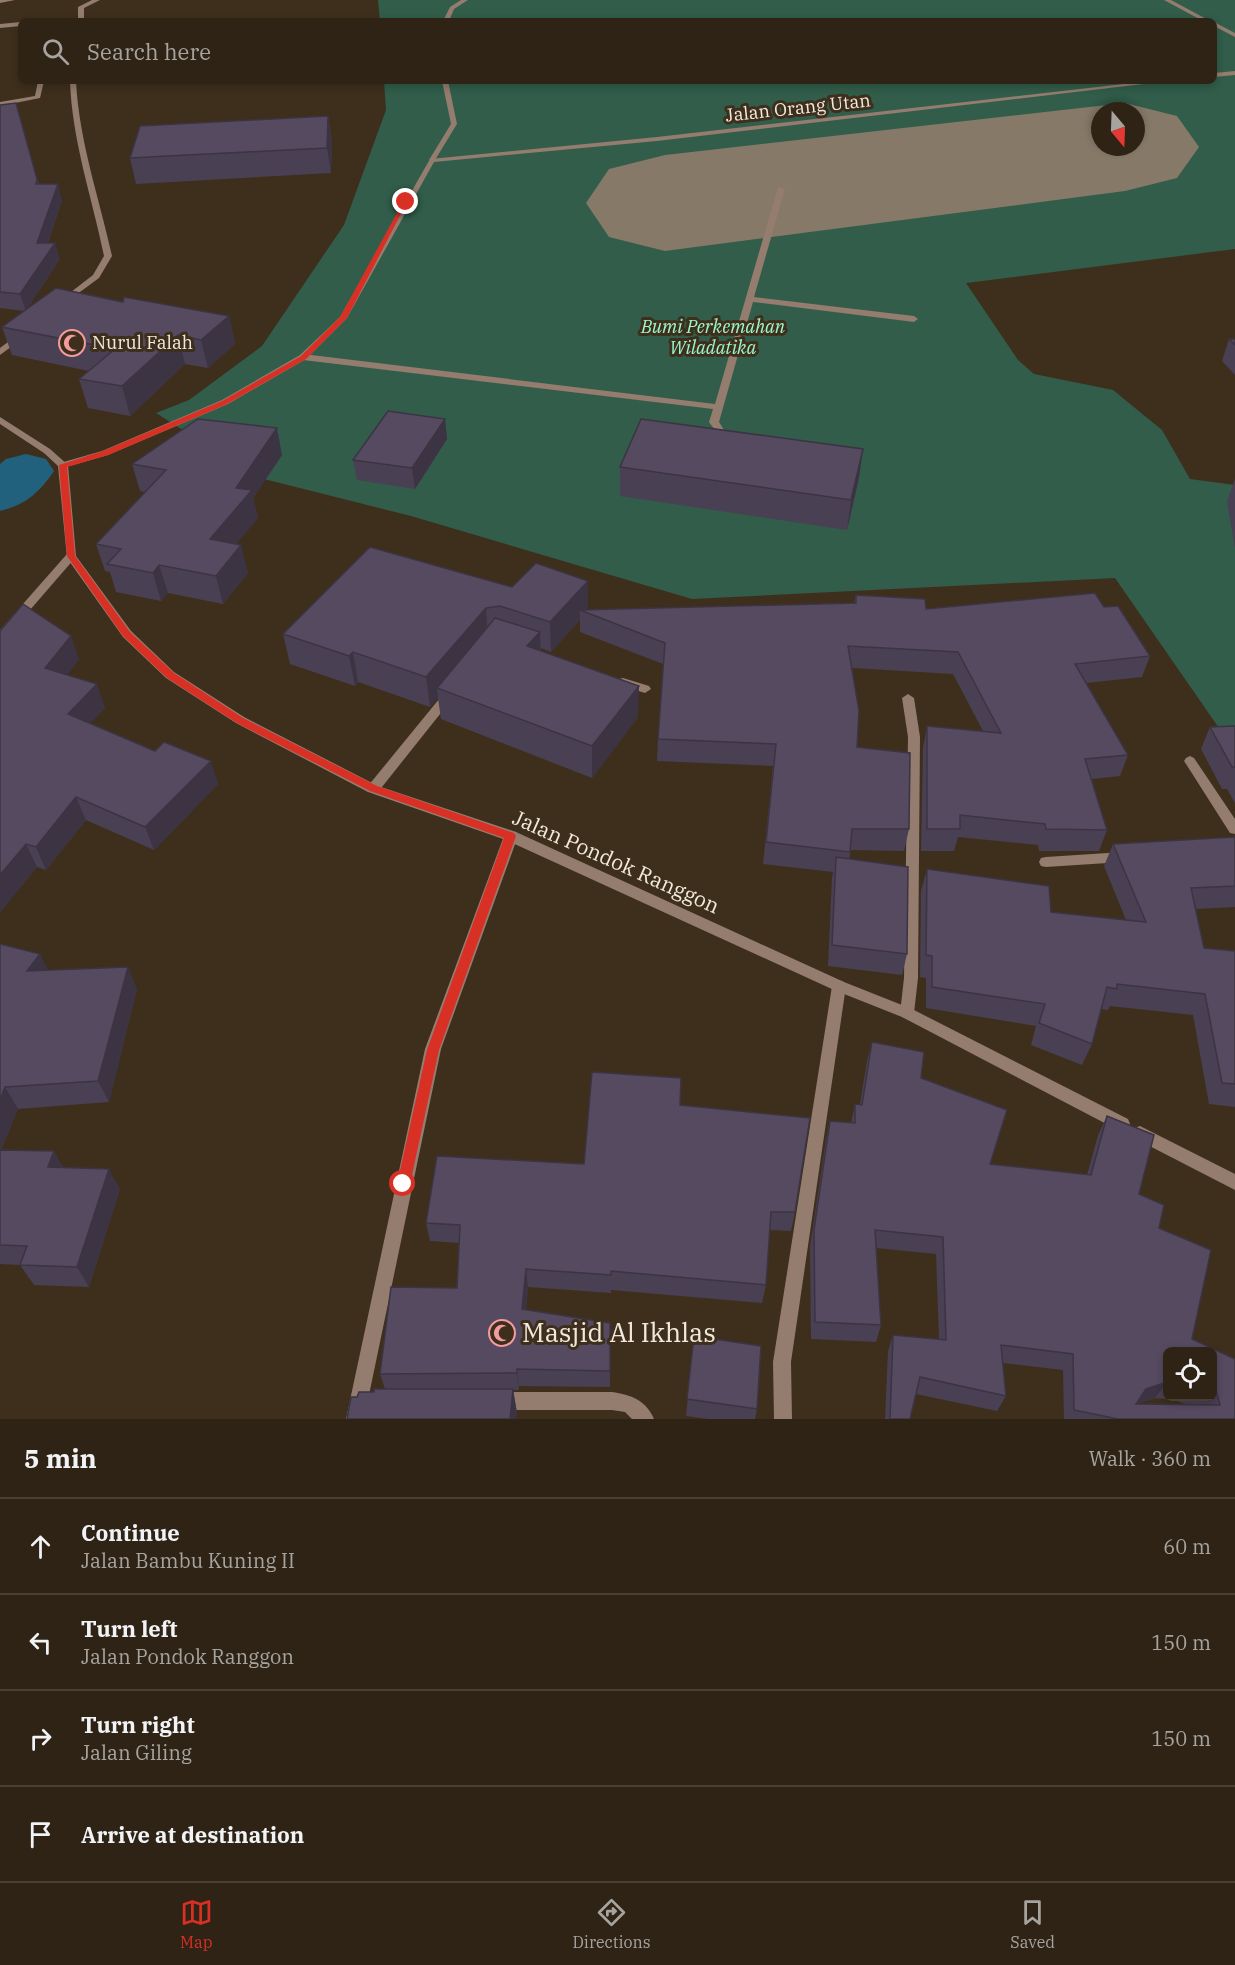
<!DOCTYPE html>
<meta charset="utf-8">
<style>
:root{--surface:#2e2315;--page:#362b1e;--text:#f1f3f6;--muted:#a7a4a0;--line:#494034;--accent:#d93025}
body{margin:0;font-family:"IBM Plex Serif",serif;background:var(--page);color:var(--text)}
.controls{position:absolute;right:18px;bottom:18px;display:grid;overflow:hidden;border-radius:9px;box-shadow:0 3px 9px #0003}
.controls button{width:54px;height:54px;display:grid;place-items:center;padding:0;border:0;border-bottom:2px solid var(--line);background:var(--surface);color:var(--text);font:30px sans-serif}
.compass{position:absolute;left:1091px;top:102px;width:54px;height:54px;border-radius:50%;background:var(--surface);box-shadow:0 3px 9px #0003;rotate:161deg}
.stop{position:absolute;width:18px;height:18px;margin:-14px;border:4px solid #d93025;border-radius:50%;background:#fff}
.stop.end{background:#d93025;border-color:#fff;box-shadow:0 2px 6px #0008}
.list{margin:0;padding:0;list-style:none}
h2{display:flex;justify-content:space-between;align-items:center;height:78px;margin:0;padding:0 24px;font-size:26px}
h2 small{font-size:20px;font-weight:400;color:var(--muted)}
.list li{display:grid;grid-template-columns:39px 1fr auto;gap:18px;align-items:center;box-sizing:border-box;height:96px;padding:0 24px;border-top:2px solid var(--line)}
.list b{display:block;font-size:22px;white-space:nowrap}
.list p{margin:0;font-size:20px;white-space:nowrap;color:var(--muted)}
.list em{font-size:20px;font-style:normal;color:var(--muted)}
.icon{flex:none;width:33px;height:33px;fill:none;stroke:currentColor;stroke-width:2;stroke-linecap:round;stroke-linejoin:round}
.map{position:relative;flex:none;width:1235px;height:1419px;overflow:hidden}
.search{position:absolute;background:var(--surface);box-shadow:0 3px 9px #0003;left:18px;right:18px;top:18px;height:66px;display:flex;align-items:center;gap:15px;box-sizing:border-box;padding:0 21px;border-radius:9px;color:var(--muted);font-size:22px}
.sheet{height:462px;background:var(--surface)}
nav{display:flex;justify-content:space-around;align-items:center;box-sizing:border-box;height:84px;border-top:2px solid var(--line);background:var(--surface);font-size:16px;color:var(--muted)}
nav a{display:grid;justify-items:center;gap:3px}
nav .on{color:var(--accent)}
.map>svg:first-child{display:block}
</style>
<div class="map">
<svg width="1235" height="1419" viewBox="0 0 1235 1419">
<rect width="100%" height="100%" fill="#3e2f1c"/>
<path fill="#315d4a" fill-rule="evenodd" d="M378,0h857v249l-269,34 52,77 16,14 79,16 49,40 28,49 45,6v259h-5l-115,-166 -423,21 -281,-83 -187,-47 -27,-30 -41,-26 33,-13 73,-54 82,-121 42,-115 -2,-29h830v-60h-834zM1100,111h36v36h-36z"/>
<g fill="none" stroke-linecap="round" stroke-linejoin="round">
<path fill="#22617d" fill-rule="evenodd" d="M26,454l20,5 8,12c-15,22 -29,34 -54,40v-47l6,-5z"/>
<path fill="#867968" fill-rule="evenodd" d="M1125,103l52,13 22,31 -22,31 -52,13 -460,60 -56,-14 -23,-34 23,-34 56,-14zM1100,111h36v36h-36z"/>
<g fill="#947c6f" fill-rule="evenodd">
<path d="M92,0h8l-16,8v13h-6v-14z"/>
<path d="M461,0h7l-14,9 -5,12h-6l7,-14z"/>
<path d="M70,81h6c3,60 23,116 36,175l-13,22 -34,25 -4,-2 1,-2 31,-24 11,-19c-12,-59 -32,-115 -34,-175z"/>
<path d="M442,81h6l9,43 -22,36 -3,2 -3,-2 22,-36z"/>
<path d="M778,187l7,2 -31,108 160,19 4,3 -4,3 -161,-20 -34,120 5,8 12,4v4c-13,1 -20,-6 -27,-16l4,-13 -410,-49 -4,-3 4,-3 412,50z"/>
<path d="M20,333l4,3 -1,2 -23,17v-7z"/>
<path d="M623,678l26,8 2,3 -6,4 -26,-8 -2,-3 2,-3z"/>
<path d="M448,692l4,1 2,3 -2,3 -74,93h-10l-1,-3 1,-3 76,-93z"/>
</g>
<g fill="#947c6f" fill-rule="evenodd">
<path d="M0,0h15l-15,3z"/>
<path d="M1164,0h7l39,21h-7z"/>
<path d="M21,22v4l-21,2v-4z"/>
<path d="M1214,22l21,11v4l-21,-11z"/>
<path d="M1235,71v4l-21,2v-4z"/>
<path d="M38,81h6l-4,17 -40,8v-4l35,-6z"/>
<path d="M1150,81h19l-512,60 -223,21 -87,156 -41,41 -78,45 -120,51 -45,13 -5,-3 2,-2 42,-12 120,-51 78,-45 40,-38 90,-158 227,-22z"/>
<path d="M71,553l5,3 -1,2 -71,82 -4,1v-11l67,-76z"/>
<path d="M908,694l6,4 6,39 -2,241 -4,35 -2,4 -5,2 -5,-2 -2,-4 4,-35 4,-241 -6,-39z"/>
<path d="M1190,756l4,2 41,61v15l-5,-1 -44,-69 -2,-3 2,-3z"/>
<path d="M511,831l5,1 2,4 -77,213 -77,370h-18l79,-370 79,-213 2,-4z"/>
<path d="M1123,852l5,1 2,4 -2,4 -5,1 -77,5 -5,-1 -2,-4 2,-4 5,-1z"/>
<path d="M839,980l5,2 2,4 -55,376 1,57h-18l-1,-57 59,-376 2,-4z"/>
<path d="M498,1392h114c19,3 34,8 42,27h-22l-7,-7 -13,-2h-114l-6,-3 -3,-6 3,-6z"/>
</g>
<g fill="#947c6f" fill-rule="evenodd">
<path d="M0,417l50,32 18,16 8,91 55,75 43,41 70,45 134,69 138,46 328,150 68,27 216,110 2,5 -2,5 -6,2 -6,-2 -214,-112 -68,-27 -328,-150 -138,-48 -132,-69 -70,-45 -43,-41 -56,-79 -9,-92 -14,-13 -44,-29z"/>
<path d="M1140,1126l95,48v16l-101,-52 -2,-5 2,-5z"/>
</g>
</g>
<g fill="#494053" fill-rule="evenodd">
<path d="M0,105l39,79 23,16 -14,43 12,16 -33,50 96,-7 106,14 6,28 -27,24 -23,-4 -55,52 -42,-8 -9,-29 10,-8 -77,-16 -10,-28 22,-16 -24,-3z"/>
<path d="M328,116l4,24 -1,33 -195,11 -6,-26z"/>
<path d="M1229,339h6v36l-13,-14z"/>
<path d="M445,419l2,20 -32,50 -58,-9 -4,-20z"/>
<path d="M282,455l-29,43 5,20 -22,26 12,29 -25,31 -55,-11 -7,8 -45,-9 -6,-20 -5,-1 -9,-27 49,-52 -5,-1 -8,-27z"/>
<path d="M620,467l239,11 -12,52 -227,-34z"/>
<path d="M1235,479v69l-8,-47z"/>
<path d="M588,581v29l266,-7 2,-8 70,14 178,-2 46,49 -8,21 -56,6 42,72 -8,21 -28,3 15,51 -8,21h-60l-1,-6 -80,-8 -4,14h-33l2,-103 4,-22 56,5 -30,-57 -101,-6 5,79 52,82 -5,22 -53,-1 -2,9 58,95 -5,21 -74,-9 4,-88 1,-6 -70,-8 10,-98 -116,-5 1,-22 5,-75 -83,-32v-12l-29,32 -10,-4v3l97,66 -46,61 -151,-59 -3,-21 -8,9 -72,-25 -3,4 -65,-22 -7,-30 229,-47z"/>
<path d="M0,631l79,28 -12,16 38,33 -15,15 128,61 -64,66 -68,-30 -40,50 -9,-3 -37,45z"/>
<path d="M1235,726v77l-8,-14h-5l-21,-40 9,-22z"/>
<path d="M1235,837v70l-39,2 8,39 31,3v156l-26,-3 -16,-89 -83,-9 -2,4 -7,-1 -9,35 -10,21 -51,-20 5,-19 -110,-18v-30l-6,-1 1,-86 6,-22 124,43 75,8 -22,-54 9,-22z"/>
<path d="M0,944l48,26 89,19 -28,113 -91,7 -17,41 62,17 57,22 -31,98 -55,-2 -14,-20 -20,-1z"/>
<path d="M872,1042l52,10 -3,26 86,32 -17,54 97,11 11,-40 9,-19 47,19 -15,59 25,11 -5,23 52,22 -19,89 43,20v60h-171l-1,-49 -60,-7 3,33 -9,15 -81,-17 -6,25h-25l3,-68 5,-16 46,4 -3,-85 -60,-6 5,77 -5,17 -65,-3 -1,-92 16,-108 4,-18 21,2 4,-19h5l7,-43zM1167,1352h45v44h-45zM1155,1398l19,2 14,5 -51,-1z"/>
<path d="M680,1105l115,107 -4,19 -22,-1 -3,55 -4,18 -151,-13v3l-83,-6 -2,23 84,13v64l-91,-1v4h-6l4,23 -160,-16 28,-8 -5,-15 77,-86 2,-45 -29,-2 -4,-18 158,-59z"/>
<path d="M694,1336l63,73 -2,10h-47l-22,-3z"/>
</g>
<g fill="#3c3443">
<path d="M328,116l4,24 -1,33 -4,-25z"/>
<path d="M58,184l4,16 -20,59 -5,-16z"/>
<path d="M55,243l5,16 -34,52 -6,-17z"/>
<path d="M229,316l6,28 -27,24 -7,-28z"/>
<path d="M178,335l7,29 -55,52 -8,-30z"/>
<path d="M445,419l2,20 -32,50 -3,-21z"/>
<path d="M277,428l5,27 -29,43 5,20 -41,49 -7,-28 26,-51z"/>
<path d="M863,449l-4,29 -12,52 4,-30z"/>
<path d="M241,545l7,28 -25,31 -7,-28z"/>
<path d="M159,565l9,28 -7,8 -8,-28z"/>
<path d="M588,581v30l-8,-1v10l-29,32 -1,-30z"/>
<path d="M486,608l2,30 -51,50 1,10 -8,9 -4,-30z"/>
<path d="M540,632l1,30 -14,-16z"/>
<path d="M71,636l8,23 -24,32 -10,-23z"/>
<path d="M353,652l5,30 -3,4 -6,-30z"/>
<path d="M97,684l8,24 -28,29 -9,-23z"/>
<path d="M639,686l-1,31 -46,61v-32z"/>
<path d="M211,761l7,23 -64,66 -9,-23z"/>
<path d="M76,797l10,23 -40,50 -10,-23z"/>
<path d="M26,844l11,23 -37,45v-37z"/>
<path d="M40,954l11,22 -24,-5z"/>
<path d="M128,967l9,22 -28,113 -11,-21z"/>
<path d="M5,1087l13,22 -18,43v-52z"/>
<path d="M54,1151l12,21 -18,-5z"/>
<path d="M109,1169l11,20 -31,98 -12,-20z"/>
<path d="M526,1269l2,18 -4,39 -2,-17z"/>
<path d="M517,1369l2,17v4l-2,-17z"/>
<path d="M1167,1382l-12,16 -21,7 12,-16z"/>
<path d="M513,1389l4,24 -1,6h-6z"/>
</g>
<g fill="#554a60" stroke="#3c3443" stroke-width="1.5" fill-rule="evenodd">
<path d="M16,103l21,76 -1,5h22l-21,59h18l-35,51 -20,-2v-187z"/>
<path d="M328,116l-1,32 -197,10 10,-32z"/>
<path d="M56,288l67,14 1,-5 105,19 -28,24 -23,-5 -56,51 -43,-7 36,-30 -113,-22z"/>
<path d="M1229,339h6v6z"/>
<path d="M388,411l57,8 -33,49 -59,-8z"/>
<path d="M198,419l79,9 -41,60 16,2 -42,49 31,6 -25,31 -57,-11 -6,8 -46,-9 14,-15 -25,-5 70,-74 -34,-6z"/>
<path d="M641,419l222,30 -12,51 -231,-33z"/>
<path d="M370,547l142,40 24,-24 52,18 -38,41 -50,-16 -14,2 -60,69 -73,-25 -4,4 -66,-22z"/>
<path d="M1095,593l9,14 14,-1 32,50 -75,8 53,91 -43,4 22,71 -61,-1 -1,-5 -85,-9v14h-33v-103l74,7 -43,-81 -110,-6 11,65 -2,36 53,6 -1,76h-57l-2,23 -84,-10 10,-98 -118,-5 7,-96 -85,-33 276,-7v-8l69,4 1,10z"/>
<path d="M23,604l48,32 -26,32 52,16 -29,30 87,37 9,-9 47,19 -66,66 -69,-30 -40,50 -10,-3 -26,31v-244z"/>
<path d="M495,618l45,14 -13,14 112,40 -47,60 -155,-58z"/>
<path d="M1235,726v41h-3l-22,-40z"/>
<path d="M1235,837v49l-44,2 13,60 31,3v133l-13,-1 -17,-89 -88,-10v5l-10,-2 -15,57 -53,-21 6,-19 -113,-17v-31l-6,-1 1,-86 122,17 2,26 95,10 -33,-78z"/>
<path d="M836,857l72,10 -1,87 -75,-9z"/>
<path d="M0,944l40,10 -13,17 101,-4 -30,114 -93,6 -5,13z"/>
<path d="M872,1042l52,10 -3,26 86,32 -17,54 101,11 16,-59 47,19 -15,59 25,11 -5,23 52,22 -19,89 43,20v60h-117l-44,-9 -1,-56 -72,-9 5,51 -86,-19 -10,42h-20l3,-84 53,5 -3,-103 -68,-7 6,95 -66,-3 -1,-92 16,-109 25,2v-19l7,1zM1167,1352h45v41l5,1 3,11 -84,-1 10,-15 21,-7z"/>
<path d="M592,1072l89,6 -1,27 130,13 -15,94h-24l-5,73 -155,-14v4l-85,-6 -4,40 88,14v48l-93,-2v4l-137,1 11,-87 66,1 3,-63 -34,-2 11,-67 147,8z"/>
<path d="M0,1150l54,1 -6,16 61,2 -32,98 -57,-2 7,-19 -27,-1z"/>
<path d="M694,1336l67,10 -4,63 -70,-10z"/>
<path d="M374,1389h139l-3,30h-163l4,-22h6l2,-5h15z"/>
</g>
<path fill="#d93025" d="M408,200l-61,118 -41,41 -79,45 -119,51 -41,12 8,89 55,76 44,41 69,45 134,68 137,47 2,3 -77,214 -29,134 -7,6 -6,-6 30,-134 77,-212 -134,-47 -133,-68 -70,-45 -44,-42 -56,-80 -8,-91 44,-14 119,-50 79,-45 39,-39 63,-115z"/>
<defs>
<symbol id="mosque-ring" viewBox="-11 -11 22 22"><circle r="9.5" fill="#3e2f1c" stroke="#f59b9d" stroke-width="1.5"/><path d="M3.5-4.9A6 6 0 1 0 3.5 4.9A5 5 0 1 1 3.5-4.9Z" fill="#f59b9d"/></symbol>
</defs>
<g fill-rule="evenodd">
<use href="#mosque-ring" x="57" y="328" width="30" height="30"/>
<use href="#mosque-ring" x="487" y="1318" width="30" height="30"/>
</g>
<g text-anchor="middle" stroke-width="6" stroke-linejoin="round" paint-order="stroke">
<g font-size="18" fill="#f2e9dd" stroke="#3e2f1c">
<text transform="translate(798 108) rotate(-6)" y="6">Jalan Orang Utan</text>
</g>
<g font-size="18" font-style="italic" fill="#9bf8ce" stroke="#3e2f1c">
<text x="713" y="333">Bumi Perkemahan<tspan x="713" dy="21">Wiladatika</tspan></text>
</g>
<g font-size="18" fill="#f2e9dd" stroke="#3e2f1c" text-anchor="start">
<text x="92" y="349">Nurul Falah</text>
</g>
<g font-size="21" fill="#f2e9dd" stroke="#3e2f1c">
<text transform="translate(616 862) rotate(24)" y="7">Jalan Pondok Ranggon</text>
</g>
<g font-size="26" fill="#f2e9dd" stroke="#3e2f1c" text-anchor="start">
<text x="522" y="1342">Masjid Al Ikhlas</text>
</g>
</g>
</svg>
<div class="controls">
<button><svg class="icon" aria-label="locate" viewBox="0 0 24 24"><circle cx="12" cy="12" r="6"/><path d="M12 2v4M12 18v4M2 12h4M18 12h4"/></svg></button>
</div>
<svg class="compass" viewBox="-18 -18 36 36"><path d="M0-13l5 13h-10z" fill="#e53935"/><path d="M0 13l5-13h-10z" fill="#a7a4a0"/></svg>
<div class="stop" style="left:403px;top:1184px"></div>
<div class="stop end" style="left:406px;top:202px"></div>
<div class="search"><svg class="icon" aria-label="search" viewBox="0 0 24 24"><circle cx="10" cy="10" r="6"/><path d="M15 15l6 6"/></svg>Search here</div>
</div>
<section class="sheet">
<h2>5 min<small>Walk · 360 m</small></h2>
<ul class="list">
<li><svg class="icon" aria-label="ahead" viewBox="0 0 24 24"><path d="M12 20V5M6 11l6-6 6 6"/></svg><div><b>Continue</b><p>Jalan Bambu Kuning II</p></div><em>60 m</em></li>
<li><svg class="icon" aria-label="left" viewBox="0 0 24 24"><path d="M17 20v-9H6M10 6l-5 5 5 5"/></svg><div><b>Turn left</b><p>Jalan Pondok Ranggon</p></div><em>150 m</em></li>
<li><svg class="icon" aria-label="right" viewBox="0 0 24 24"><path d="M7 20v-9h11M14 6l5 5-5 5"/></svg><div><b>Turn right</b><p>Jalan Giling</p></div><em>150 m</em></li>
<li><svg class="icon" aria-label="arrive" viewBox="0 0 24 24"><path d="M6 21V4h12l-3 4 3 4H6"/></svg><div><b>Arrive at destination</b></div></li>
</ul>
</section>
<nav>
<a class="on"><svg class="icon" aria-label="map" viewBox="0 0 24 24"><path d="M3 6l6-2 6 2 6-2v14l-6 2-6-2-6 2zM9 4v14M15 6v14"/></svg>Map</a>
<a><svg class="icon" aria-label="directions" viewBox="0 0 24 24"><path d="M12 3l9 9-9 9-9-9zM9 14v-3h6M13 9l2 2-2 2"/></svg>Directions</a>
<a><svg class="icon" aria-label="saved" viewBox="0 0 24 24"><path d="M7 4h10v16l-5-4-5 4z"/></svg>Saved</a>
</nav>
